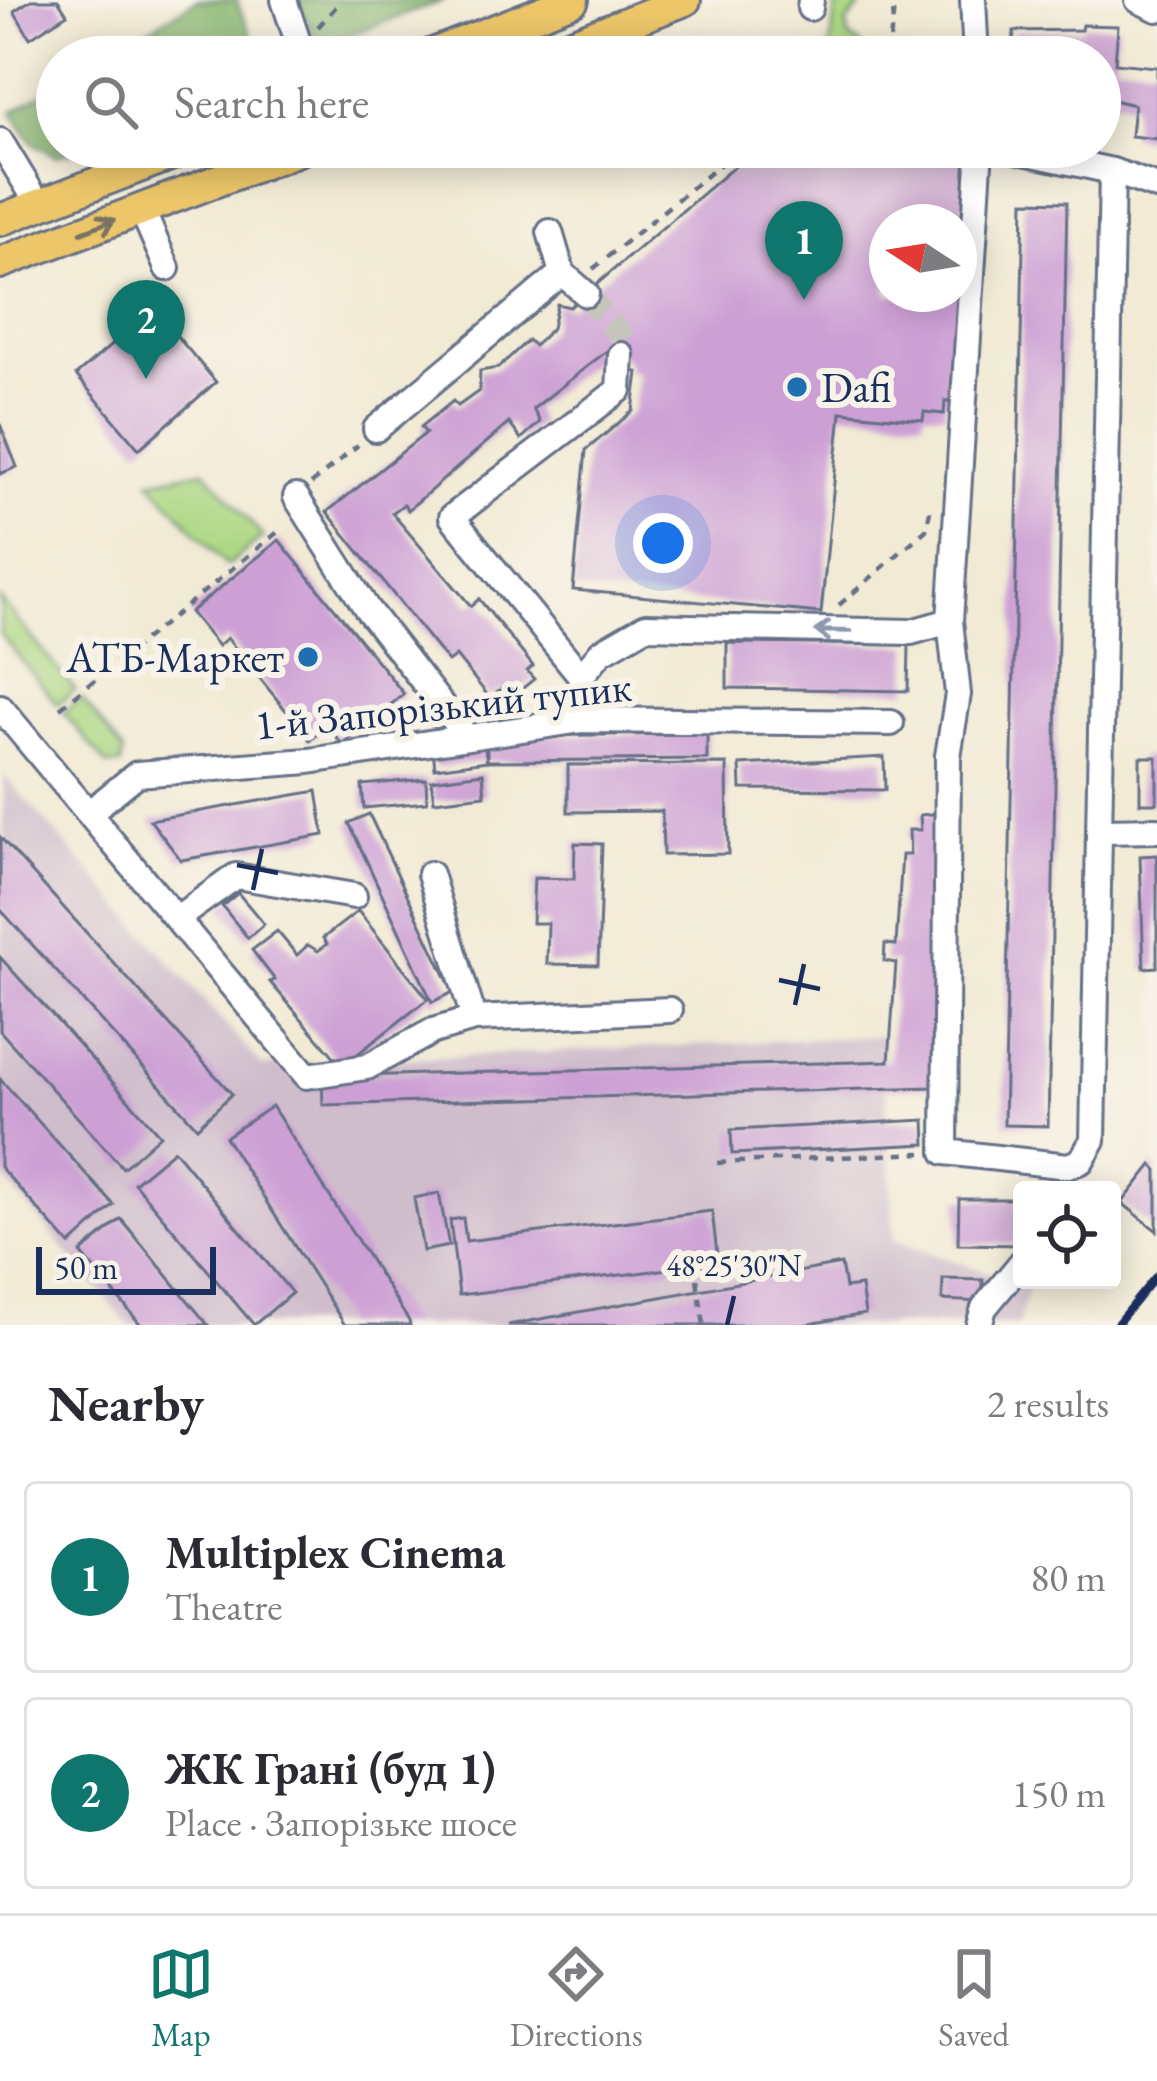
<!DOCTYPE html>
<meta charset="utf-8">
<style>
:root{--surface:#fff;--page:#f2f2f3;--text:#2b2b33;--muted:#7c7c81;--line:#e1e1e2;--accent:#0f766e}
body{margin:0;font-family:"EB Garamond",serif;background:var(--page);color:var(--text)}
.controls{position:absolute;right:36px;bottom:36px;display:grid;overflow:hidden;border-radius:12px;box-shadow:0 6px 30px #0003}
.controls button{width:108px;height:108px;display:grid;place-items:center;padding:0;border:0;border-bottom:3px solid var(--line);background:var(--surface);color:var(--text);font:60px sans-serif}
.compass{position:absolute;left:869px;top:204px;width:108px;height:108px;border-radius:50%;background:var(--surface);box-shadow:0 6px 30px #0003;rotate:282deg}
.scale{position:absolute;left:36px;bottom:30px;width:180px;box-sizing:border-box;padding-left:12px;border:6px solid #1b2f5e;border-top:0;font-size:33px;line-height:42px;white-space:nowrap;color:#1b2f5e;-webkit-text-stroke:9px #f7f3e8;paint-order:stroke}
.you{position:absolute;left:663px;top:543px;width:42px;height:42px;margin:-30px;border:9px solid #fff;border-radius:50%;background:#1a73e8;box-shadow:0 0 0 18px #1a73e833}
.badge{display:grid;place-items:center;width:78px;height:78px;border-radius:50%;background:var(--accent);color:#fff;font-size:39px;font-weight:700}
.pin{position:absolute;translate:-50% -99px;filter:drop-shadow(0 3px 6px #0008)}
.pin::after{content:'';position:absolute;top:63px;width:42px;height:36px;background:inherit;clip-path:polygon(0 0,100% 0,50% 100%)}
.list{margin:0;padding:0;list-style:none}
h2{display:flex;justify-content:space-between;align-items:center;height:156px;margin:0;padding:0 48px;font-size:51px}
h2 small{font-size:39px;font-weight:400;color:var(--muted)}
.list li{display:grid;grid-template-columns:78px 1fr auto;gap:36px;align-items:center;box-sizing:border-box;height:192px;margin:0 24px 24px;padding:0 24px;border:3px solid var(--line);border-radius:12px}
.list b{display:block;font-size:45px;white-space:nowrap}
.list p{margin:0;font-size:39px;white-space:nowrap;color:var(--muted)}
.list em{font-size:39px;font-style:normal;color:var(--muted)}
.icon{flex:none;width:66px;height:66px;fill:none;stroke:currentColor;stroke-width:2;stroke-linecap:round;stroke-linejoin:round}
.map{position:relative;flex:none;width:1157px;height:1325px;overflow:hidden}
.search{position:absolute;background:var(--surface);box-shadow:0 6px 30px #0003;left:36px;right:36px;top:36px;height:132px;display:flex;align-items:center;gap:30px;box-sizing:border-box;padding:0 42px;border-radius:66px;color:var(--muted);font-size:45px}
.sheet{height:588px;background:var(--surface)}
nav{display:flex;justify-content:space-around;align-items:center;box-sizing:border-box;height:168px;border-top:3px solid var(--line);background:var(--surface);font-size:33px;color:var(--muted)}
nav a{display:grid;justify-items:center;gap:6px}
nav .on{color:var(--accent)}
.map>svg:first-child{display:block}
</style>
<div class="map">
<svg width="1157" height="1325" viewBox="0 0 1157 1325">
<rect width="100%" height="100%" fill="#f7f3e8"/>
<filter id="ink" filterUnits="userSpaceOnUse"><feTurbulence type="fractalNoise" baseFrequency=".00833" numOctaves="2"/><feDisplacementMap in="SourceGraphic" scale="24" xChannelSelector="R" yChannelSelector="G"/><feConvolveMatrix kernelMatrix="1 2 1 2 8 2 1 2 1" color-interpolation-filters="sRGB"/></filter>
<filter id="wash" filterUnits="userSpaceOnUse"><feTurbulence type="fractalNoise" baseFrequency=".004" numOctaves="4" result="noise"/><feDisplacementMap in="SourceGraphic" scale="48" xChannelSelector="R" yChannelSelector="G"/><feGaussianBlur stdDeviation="2.7" result="paint"/><feColorMatrix in="noise" values="0 0 0 0 0 0 0 0 0 0 0 0 0 0 0 0 0 1.4 0 .05"/><feComposite in="paint" operator="in"/></filter>
<g filter="url(#wash)">
<rect width="100%" height="100%" fill="#f1ead4"/>
<path fill="#d0bdcc" d="M4,775l258,291 620,-30 12,205 135,45 -11,39h-889l-129,-151z"/>
<g fill="#add884" stroke="#648471" stroke-width="3">
<path d="M838,0h28l-20,24 4,14 12,8 -2,11h-32z"/>
<path d="M205,470l58,67 -36,29 -77,-85z"/>
<path d="M0,599l75,91 -18,14 -57,-70z"/>
<path d="M81,698l42,53 -2,14h-14l-44,-53z"/>
</g>
<g fill="#8ab872" stroke="#527468" stroke-width="3">
<path d="M197,0h39l24,57h-157z"/>
<path d="M298,0h147l-127,46z"/>
<path d="M57,85v62h29l-30,9 -24,-14 -20,-30z"/>
</g>
<g id="blocks">
<g fill="#cda0d5" fill-rule="evenodd">
<path d="M31,0h27l9,14 -37,24 -16,-27z"/>
<path d="M1082,25l36,1 -3,37 42,4v72l-26,-3 3,-31 -34,-8v-40h-87l1,-26 67,-1z"/>
<path d="M757,147h199l-1,5 16,1 -15,249 -11,-1 -1,13 -20,-2 -1,8 -82,-8 -20,201 -248,-23 13,-140 47,-39 5,-39 -10,-1 1,-7 -16,-18 -80,63 7,13 -19,17 -12,-16 -101,87 -4,-6 -12,9 79,93 8,-7 54,67 -6,5 7,8 -26,21 -8,-10 -10,8 -34,-42 -8,6 -121,-150 99,-79 -5,-6 32,-26 5,5 21,-15 1,-20 18,-3 30,-28 6,6 18,-18 5,-24 13,3zM887,222h72v72h-72z"/>
<path d="M1024,201l43,1 -19,924 -44,-1z"/>
<path d="M154,309l62,73 -77,67 -63,-74z"/>
<path d="M0,424l17,43 -17,7z"/>
<path d="M279,540l125,154 -62,50 -15,-19 -17,15 -83,-102 -9,8 -28,-34z"/>
<path d="M727,643l182,2 -1,46 -181,-3z"/>
<path d="M707,734v25l-220,2v-25z"/>
<path d="M484,744l3,17 -52,7 -2,-18z"/>
<path d="M884,757l1,33 -144,-1 -1,-24z"/>
<rect x="1140" y="757" width="17" height="46"/>
<path d="M727,764l1,90 -65,1 -1,-44 -94,1v-47z"/>
<path d="M483,773l2,22 -51,6 -3,-21z"/>
<path d="M426,779l1,23 -63,6 -2,-23z"/>
<path d="M317,791l7,44 -143,25 -31,-40z"/>
<path d="M941,813l-9,274 -609,18 -1,-28 567,-16 7,-98 -12,-2 1,-17 11,1 6,-90h8l-1,-25h12l-1,-15z"/>
<path d="M369,814l84,178 -21,10 -83,-179z"/>
<path d="M0,837l232,257 -35,33 -197,-218z"/>
<path d="M575,843l27,1 -4,121 -51,-1 1,-41h-16l2,-45 40,1z"/>
<path d="M1157,855v112l-13,1 -4,-112z"/>
<path d="M238,893l26,31 -16,14 -26,-32z"/>
<path d="M358,911l70,88 -73,57 -19,3 -66,-77 5,-2 -23,-30 25,-19 20,24 11,-10 10,6 9,-7 -4,-6z"/>
<path d="M0,957l160,178 -37,33 -123,-137z"/>
<path d="M0,1079l114,126 -44,40 -70,-78z"/>
<path d="M272,1106l137,215 1,4h-65l-120,-188z"/>
<path d="M925,1120l1,24 -194,10 -1,-24z"/>
<path d="M174,1150l118,143 -38,32 -120,-142z"/>
<path d="M1152,1165l5,5v61l-35,-28z"/>
<path d="M439,1193l10,53 -26,5 -9,-53z"/>
<path d="M959,1199h63v46l-64,-1z"/>
<path d="M712,1211l6,52 -259,32 -9,-75 13,-2 3,23z"/>
<path d="M121,1219l87,106h-67l-60,-72z"/>
<path d="M841,1264l4,24 16,-2 4,28 -62,11h-295z"/>
<path d="M943,1279l40,1 -1,22 -40,-2z"/>
</g>
</g>
</g>
<g filter="url(#ink)">
<use href="#blocks" fill-opacity="0" stroke="#667087" stroke-width="3"/>
<g fill="none" stroke-linecap="round" stroke-linejoin="round">
<path stroke="#c6c5bc" stroke-width="24" stroke-dasharray="24 12" stroke-linecap="butt" d="M586,294l39,47 -4,14"/>
<defs>
<g id="minor">
<path d="M284,0l19,57"/>
<path d="M973,0l3,57"/>
<path d="M1138,0l19,9"/>
<path d="M810,8l1,-8"/>
<path d="M0,141l39,64"/>
<path d="M980,147l-30,474 8,73 -10,62 -3,396 123,14 13,-5 12,-21 19,-969 -112,-24"/>
<path d="M1112,171l45,16"/>
<path d="M142,210l25,58"/>
<path d="M550,232l12,41 24,21"/>
<path d="M376,429l186,-156"/>
<path d="M296,497l71,112 97,125"/>
<path d="M581,676l20,-24 45,-26 265,6 39,-11"/>
<path d="M0,707l307,369 60,-9 66,-36 41,-12 196,-9"/>
<path d="M582,720l-1,-44 -129,-159 167,-127 2,-35"/>
<path d="M89,813l48,-39 172,-13 273,-41 309,3"/>
<path d="M1103,831l54,-1"/>
<path d="M430,874l44,145"/>
<path d="M179,917l57,-41 118,20"/>
<path d="M979,1325l5,-17 38,-46"/>
</g>
<g id="major">
<path d="M425,57l148,-57"/>
<path d="M538,57l147,-57"/>
<path d="M0,220l191,-73"/>
<path d="M0,263l306,-116"/>
</g>
</defs>
<use href="#minor" stroke="#667087" stroke-width="30"/>
<use href="#major" stroke="#667087" stroke-width="36"/>
<g stroke="#667087" stroke-width="4.5" stroke-dasharray="9 9" stroke-linecap="butt">
<path d="M318,27l24,-27"/>
<path d="M206,57l50,-14"/>
<path d="M888,57l7,-57"/>
<path d="M593,269l148,-122"/>
<path d="M311,484l47,-39"/>
<path d="M839,605l87,-75 5,-23"/>
<path d="M60,708l224,-181"/>
<path d="M717,1163l205,-10"/>
<path d="M697,1279l7,46"/>
</g>
<use href="#minor" stroke="#fff" stroke-width="24"/>
<use href="#major" stroke="#ecc669" stroke-width="30"/>
<path stroke="#1b2f5e" stroke-width="8" d="M1116,1325l41,-50"/>
</g>
<defs><path id="oneway-shaft" d="M-6 0H5M1.5-3L5.5 0L1.5 3" fill="none" stroke-width="1.6" stroke-linecap="round" stroke-linejoin="round" transform="scale(3)"/></defs>
<use stroke="#797363" href="#oneway-shaft" transform="translate(98 226) rotate(-21)"/>
<use stroke="#8d97ae" href="#oneway-shaft" transform="translate(833 631) rotate(-179)"/>
</g>
<path fill="none" stroke="#1b2f5e" stroke-width="4.5" d="M237,865l41,8M253,890l9,-41M779,980l41,9M795,1005l9,-41M727,1325l7,-29"/>
<g fill="#1f6fb2" stroke="#f7f3e8" stroke-width="4.5">
<circle cx="797" cy="387" r="12"/>
<circle cx="308" cy="657" r="12"/>
</g>
<g text-anchor="middle" stroke-width="12" stroke-linejoin="round" paint-order="stroke">
<g font-size="42" fill="#1b2f5e" stroke="#f7f3e8" text-anchor="start">
<text x="821" y="402">Dafi</text>
<text x="284" y="672" text-anchor="end">АТБ-Маркет</text>
</g>
<g font-size="42" fill="#1b2f5e" stroke="#f7f3e8">
<text transform="translate(443 705) rotate(-6)" y="15">1-й Запорізький тупик</text>
</g>
</g>
<g font-size="30" text-anchor="middle" fill="#1b2f5e" stroke="#f7f3e8" stroke-width="12" stroke-linejoin="round" paint-order="stroke">
<text x="734" y="1276">48°25'30"N</text>
</g>
</svg>
<div class="controls">
<button><svg class="icon" aria-label="locate" viewBox="0 0 24 24"><circle cx="12" cy="12" r="6"/><path d="M12 2v4M12 18v4M2 12h4M18 12h4"/></svg></button>
</div>
<svg class="compass" viewBox="-18 -18 36 36"><path d="M0-13l5 13h-10z" fill="#e53935"/><path d="M0 13l5-13h-10z" fill="#7c7c81"/></svg>
<div class="scale">50 m</div>
<div class="you"></div>
<div class="pin badge" style="left:804px;top:300px">1</div>
<div class="pin badge" style="left:146px;top:379px">2</div>
<div class="search"><svg class="icon" aria-label="search" viewBox="0 0 24 24"><circle cx="10" cy="10" r="6"/><path d="M15 15l6 6"/></svg>Search here</div>
</div>
<section class="sheet">
<h2>Nearby<small>2 results</small></h2>
<ul class="list">
<li><span class="badge">1</span><div><b>Multiplex Cinema</b><p>Theatre</p></div><em>80 m</em></li>
<li><span class="badge">2</span><div><b>ЖК Грані (буд 1)</b><p>Place · Запорізьке шосе</p></div><em>150 m</em></li>
</ul>
</section>
<nav>
<a class="on"><svg class="icon" aria-label="map" viewBox="0 0 24 24"><path d="M3 6l6-2 6 2 6-2v14l-6 2-6-2-6 2zM9 4v14M15 6v14"/></svg>Map</a>
<a><svg class="icon" aria-label="directions" viewBox="0 0 24 24"><path d="M12 3l9 9-9 9-9-9zM9 14v-3h6M13 9l2 2-2 2"/></svg>Directions</a>
<a><svg class="icon" aria-label="saved" viewBox="0 0 24 24"><path d="M7 4h10v16l-5-4-5 4z"/></svg>Saved</a>
</nav>
